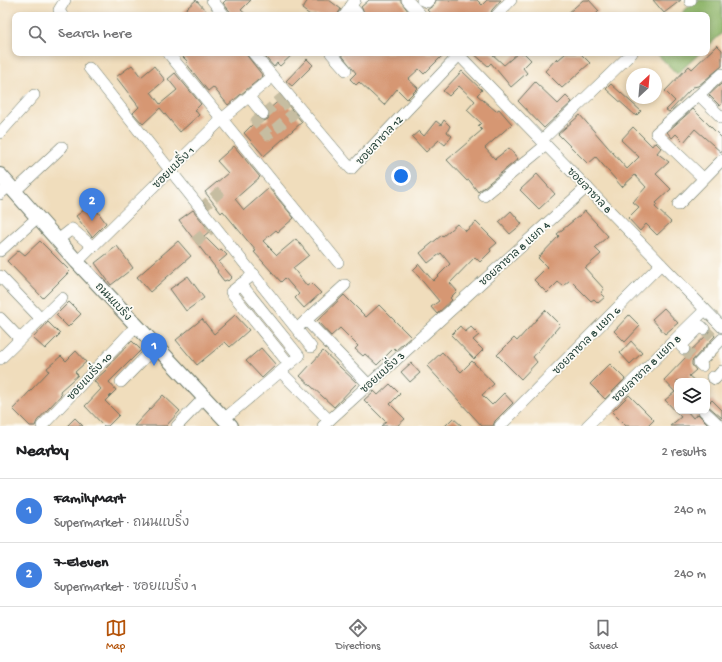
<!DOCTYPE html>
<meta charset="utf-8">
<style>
:root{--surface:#fff;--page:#f2f2f2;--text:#202124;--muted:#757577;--line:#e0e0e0;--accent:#b45309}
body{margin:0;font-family:"Gochi Hand","Playpen Sans Thai",sans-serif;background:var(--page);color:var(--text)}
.controls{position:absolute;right:12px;bottom:12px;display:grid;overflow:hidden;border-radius:8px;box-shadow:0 2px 6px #0003}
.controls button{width:36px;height:36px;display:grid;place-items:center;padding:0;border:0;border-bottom:1px solid var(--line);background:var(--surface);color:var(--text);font:20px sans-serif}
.compass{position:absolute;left:626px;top:68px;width:36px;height:36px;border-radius:50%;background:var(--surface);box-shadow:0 2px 6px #0003;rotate:26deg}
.you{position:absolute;left:401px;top:176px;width:14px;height:14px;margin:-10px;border:3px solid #fff;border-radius:50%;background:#1a73e8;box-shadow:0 0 0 6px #1a73e833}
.badge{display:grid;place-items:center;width:26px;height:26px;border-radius:50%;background:var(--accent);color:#fff;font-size:13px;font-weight:700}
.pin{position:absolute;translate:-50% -33px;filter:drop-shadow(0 1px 2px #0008)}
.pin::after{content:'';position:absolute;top:21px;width:14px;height:12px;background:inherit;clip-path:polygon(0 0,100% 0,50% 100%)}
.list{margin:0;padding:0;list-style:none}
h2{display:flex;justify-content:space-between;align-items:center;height:52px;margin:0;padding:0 16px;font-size:17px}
h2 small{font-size:13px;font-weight:400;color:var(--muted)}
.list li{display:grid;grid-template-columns:26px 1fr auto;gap:12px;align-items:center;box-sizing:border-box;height:64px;padding:0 16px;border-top:1px solid var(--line)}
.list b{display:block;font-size:15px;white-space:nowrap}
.list p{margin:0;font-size:13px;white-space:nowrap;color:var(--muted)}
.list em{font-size:13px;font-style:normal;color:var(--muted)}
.icon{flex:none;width:22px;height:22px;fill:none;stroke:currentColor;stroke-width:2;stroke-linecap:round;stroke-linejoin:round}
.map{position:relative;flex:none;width:722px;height:426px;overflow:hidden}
.search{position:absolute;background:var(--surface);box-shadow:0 2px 6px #0003;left:12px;right:12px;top:12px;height:44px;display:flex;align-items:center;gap:10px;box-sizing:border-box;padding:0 14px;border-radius:8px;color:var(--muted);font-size:15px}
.sheet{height:180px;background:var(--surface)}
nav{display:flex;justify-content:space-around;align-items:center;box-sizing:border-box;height:56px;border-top:1px solid var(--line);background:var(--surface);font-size:11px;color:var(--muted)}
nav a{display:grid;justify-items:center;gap:2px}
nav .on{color:var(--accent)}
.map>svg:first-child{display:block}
</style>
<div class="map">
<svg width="722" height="426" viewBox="0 0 722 426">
<rect width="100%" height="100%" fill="#fdfcf7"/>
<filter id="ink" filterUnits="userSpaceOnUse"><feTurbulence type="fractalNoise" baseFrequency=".025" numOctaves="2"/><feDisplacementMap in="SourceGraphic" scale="8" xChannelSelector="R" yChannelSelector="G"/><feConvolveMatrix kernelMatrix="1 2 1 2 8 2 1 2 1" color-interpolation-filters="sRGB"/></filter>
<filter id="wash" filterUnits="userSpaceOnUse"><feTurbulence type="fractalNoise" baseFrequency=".012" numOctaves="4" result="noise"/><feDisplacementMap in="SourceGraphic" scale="16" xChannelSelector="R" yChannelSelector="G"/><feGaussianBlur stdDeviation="0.9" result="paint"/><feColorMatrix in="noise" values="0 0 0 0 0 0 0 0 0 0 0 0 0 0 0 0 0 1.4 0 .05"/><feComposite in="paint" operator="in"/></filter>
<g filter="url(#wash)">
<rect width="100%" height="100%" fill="#f0ddbc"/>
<g fill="#8fb56b" stroke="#577950">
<path d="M695,0h27v33l-15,14v-32h-27z"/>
<path d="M656,53h44l-23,21z"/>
</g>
<g id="blocks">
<g fill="#d69773">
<path d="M196,0l10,11 -5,4h-22z"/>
<path d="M226,0h25l-10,10 6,5h-14l-10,-12z"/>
<path d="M308,0h21l12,9 -4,6h-27l-8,-6z"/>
<path d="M369,0h31l11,15h-45l-5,-8z"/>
<path d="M436,0h41l5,5 5,-5h14l-9,10 -2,5h-58l-5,-5 7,-5z"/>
<path d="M583,0h6l10,11 -4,4h-29z"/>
<path d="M653,0h28l-17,13z"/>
<path d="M717,45l5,5v16l-24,20 -5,1 -24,25 -3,-2 9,-9 -10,-10 24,-25 3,3z"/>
<path d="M179,53h66l18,23 -35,29 -15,-18 -5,4 -22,-28 2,-1z"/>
<path d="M272,53h22l-14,13 -3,-3 -3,4 -8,-9z"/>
<path d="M340,53h105l-21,21 -5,-5 -11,10 10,9 -11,11 -10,-10 -13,16 -25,-23 -3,3 -6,-6 6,-6z"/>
<path d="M473,53h18l13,12 14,-12h6l7,7 -8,8 4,5 -16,14 -20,-24 -3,3z"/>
<path d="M566,53h14l10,10 -28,25 -17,-17 12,-13 1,2z"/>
<path d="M307,59l6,6 -21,21 -6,-5z"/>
<path d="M132,65l9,12 13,-11 11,14 -14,12 9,12 17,-14 -9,-11 7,-6 26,31 -6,6 4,5 -19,17 -20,-24 -17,16 -10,-11 6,-6 -23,-30z"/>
<path d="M462,71l20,19 -5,5 19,16 3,-2 13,15 -27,24 10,11 14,-11 9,11 -40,33 -9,-12 -2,1 -20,-21 35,-30 -4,-4 3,-3 -14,-13 8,-9 -16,-15 -10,10 -6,-5z"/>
<path d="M535,82l23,22 8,-8 6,6 -28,26 -26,-27z"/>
<path d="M722,83v20l-2,3 -11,-11z"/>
<path d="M611,84l30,27 -5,5 -30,-27z"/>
<path d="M282,98l20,24 -38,34 -20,-23 14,-14 6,2 4,-2 2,-6 -2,-3z"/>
<path d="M693,109l29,29v15l-27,-24 -11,13 -8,-8 -4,4 -5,-6z"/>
<path d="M580,115l47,54 12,-12 -18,-17 12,-13 19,19 3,-4 6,6 -4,5 12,9 -13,12 15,15 -15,14 1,1 -2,3 16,15 -14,13 -11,-11 -6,7 -12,-13 11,-11 -6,-5 13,-15 -11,-12 -13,12 -26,-30 -8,7 -30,-30z"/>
<path d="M444,120l6,6 -3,6 5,4 -7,9 -6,-5 -13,12 -14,-15 7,-6 5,5 12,-15 5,4z"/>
<path d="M234,146l26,31 -25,22 9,11 25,-22 25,30 -16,14 -2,-2 -13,11 14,14 19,-16 13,16 -16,13 14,18 4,-3 10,10 -17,15 -9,-10 4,-4 -14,-16 -4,4 -27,-30 2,-1 -33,-40 -2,2 -16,-21 23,-19 -11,-12z"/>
<path d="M537,174l18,20 -16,15 -19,-19z"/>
<path d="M92,204l14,19 -14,14 -16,-21z"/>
<path d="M193,210l17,21 -6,5 15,15 2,-2 6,6 -8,7 13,15 -4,4 -1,-1 -3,1 -7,-9 1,-1 -39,-51z"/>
<path d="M511,211l11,13 -12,10 -11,-12z"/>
<path d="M585,211l23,25 -13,12 6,6 -16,14 19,21 -3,4 4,4 -7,6 -4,-4 -3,2 -21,-21 -7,6 -5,-4 -11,11 -13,-13 13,-13 -9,-9 21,-22 -2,-2z"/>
<path d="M476,222l21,21 -7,6 1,2 -11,11 -5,-5 -25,26 7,8 -7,7 2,2 -15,14 -6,-7 8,-6 -26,-31 6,-6 14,17 17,-17 -9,-11 -13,10 -8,-10 22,-18 1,1 14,-12 9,7z"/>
<path d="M40,241l30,30 -27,27 -36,-37 12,-11 6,5z"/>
<path d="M178,241l13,15 -41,36 -13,-15z"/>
<path d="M117,246l16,22 -22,17 -16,-22z"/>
<path d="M188,276l16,22 -18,13 -16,-22z"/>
<path d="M344,295l22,22 13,-12 32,32 -15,13 -2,-2 -17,17 -12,-11 -2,2 -8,-7 3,-3 -18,-18 -9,8 -14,-15z"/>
<path d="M69,302l12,12 -13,13 -12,-12z"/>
<path d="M664,308l14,15 -13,11 -13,-15z"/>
<path d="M545,310l15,15 -27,32 4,5 -16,17 -24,-24 17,-17 3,3z"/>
<path d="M235,315l14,15 -19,17 -5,-5 -28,23 -21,-25 26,-21 12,15z"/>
<path d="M629,315l11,11 -15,16 -11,-11z"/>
<path d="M48,322l12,12 -15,15 -12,-11z"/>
<path d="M460,326l5,6 6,-5 8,8 -6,5 10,10 -9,9 -23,-24z"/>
<path d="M711,331l4,5 -23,25v4l4,5 -7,6 6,5h-18v30h10l6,7 5,-4 12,12h-40l11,-9 -16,-17 10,-8 -11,-12 22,-23 -1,-1z"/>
<path d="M132,341l9,9 -32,32 7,8 -11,11 14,14 -11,11h-4l-19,-20 16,-17 -7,-8 13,-12 -1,-1z"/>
<path d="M631,341l11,12 -12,11 -10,-11z"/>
<path d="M261,348l15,17 -14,13 -16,-17z"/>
<path d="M76,351l10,11 -11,10 3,3 -18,16 2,3 -25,27 -2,5h-5l-17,-17 36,-38 -2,-3 14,-12 5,5z"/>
<path d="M323,351l34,32 -23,24 -34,-31z"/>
<path d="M442,352l19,20 11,-11 22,23 -12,11 10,10 12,-12 9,10 -18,18 -2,5h-11l-55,-60z"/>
<path d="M411,363l9,10 -10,9 -9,-10z"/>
<path d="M610,364l15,15 -20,20 -15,-15z"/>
<path d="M390,384l10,10 -10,10 15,15 -8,7h-16l5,-4 -22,-22 10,-9 4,4z"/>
<path d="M163,395l17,16 -14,15h-32z"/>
<path d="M629,395l25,25 -6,6h-22l-14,-14z"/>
<path d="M712,400l10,10v8l-15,-13z"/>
<path d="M75,418l8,8h-16z"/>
<path d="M453,418l9,8h-17z"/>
</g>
</g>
</g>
<g filter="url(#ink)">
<use href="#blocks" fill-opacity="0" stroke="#687564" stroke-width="1"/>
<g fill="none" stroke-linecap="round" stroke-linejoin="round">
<g stroke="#c6bda1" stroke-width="11" stroke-dasharray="11 5.5" stroke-linecap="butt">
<path d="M281,99l13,14 -26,22 -12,-14z"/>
<path d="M201,209l22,-20"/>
<path d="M195,242l20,-17"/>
<path d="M704,329l14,14"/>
<path d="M684,349l15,14"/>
</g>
<defs>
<g id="minor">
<path d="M212,0l12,15"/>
<path d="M407,0l14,15"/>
<path d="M422,0l5,2 2,-2"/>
<path d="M690,1l1,-1"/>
<path d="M351,6l8,9"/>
<path d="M62,15l-3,-5 6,-10"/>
<path d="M345,15l10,-15"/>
<path d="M497,15l14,-15"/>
<path d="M253,53l98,116 110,-116"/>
<path d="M331,53l15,17"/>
<path d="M457,53l265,274"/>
<path d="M169,54l169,208"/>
<path d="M89,68l222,279"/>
<path d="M700,96l22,22"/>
<path d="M249,97l14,17"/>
<path d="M0,133l34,-38"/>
<path d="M542,140l90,-87"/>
<path d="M703,178l-47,-45 66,-59"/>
<path d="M14,192l48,-45"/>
<path d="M0,194l9,-8"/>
<path d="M484,196l62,-51"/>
<path d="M678,205l44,-45"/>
<path d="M58,240l14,-11 21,18"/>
<path d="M0,251l38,-34"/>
<path d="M77,262l146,-144 49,-41"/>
<path d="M254,274l-23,18 58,72"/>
<path d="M0,276l41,43"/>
<path d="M0,318l20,21"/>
<path d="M306,320l62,64"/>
<path d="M302,324l43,-39"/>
<path d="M684,349l-3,-3 20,-20 3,3"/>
<path d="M0,359l62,-61"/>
<path d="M702,366l-3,-3 23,-24"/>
<path d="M281,372l48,48"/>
<path d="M712,377l3,2 7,-8"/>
<path d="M121,382l35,-36"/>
<path d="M704,411l16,15"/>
<path d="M224,419l75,-63 -58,-72"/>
<path d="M42,426l95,-101"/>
<path d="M177,426l27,-28"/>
<path d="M323,426l264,-239"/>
<path d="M500,426l161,-162"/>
<path d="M587,426l118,-116"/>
</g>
<path id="major" d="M0,175l77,87 154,164"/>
</defs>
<use href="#minor" stroke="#687564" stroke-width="12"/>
<use href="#major" stroke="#687564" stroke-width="16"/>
<use href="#minor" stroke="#fff" stroke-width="11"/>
<use href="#major" stroke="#fff" stroke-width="14"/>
</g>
</g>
<g text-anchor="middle" stroke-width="3.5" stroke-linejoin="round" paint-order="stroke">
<g font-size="11" fill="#1f3d34" stroke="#fdfcf7">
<text transform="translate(379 140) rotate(-47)" y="4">ซอยลาซาล 12</text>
<text transform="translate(173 167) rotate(-45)" y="4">ซอยแบริ่ง 1</text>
<text transform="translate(590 190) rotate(46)" y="4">ซอยลาซาล 8</text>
<text transform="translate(514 253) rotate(-42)" y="4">ซอยลาซาล 8 แยก 4</text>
<text transform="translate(114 301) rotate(47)" y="4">ถนนแบริ่ง</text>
<text transform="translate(586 340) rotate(-45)" y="4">ซอยลาซาล 8 แยก 6</text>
<text transform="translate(646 368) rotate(-44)" y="4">ซอยลาซาล 8 แยก 8</text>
<text transform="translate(382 372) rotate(-42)" y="4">ซอยแบริ่ง 3</text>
<text transform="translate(89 376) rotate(-47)" y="4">ซอยแบริ่ง 10</text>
</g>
</g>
</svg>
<div class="controls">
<button><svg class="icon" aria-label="layers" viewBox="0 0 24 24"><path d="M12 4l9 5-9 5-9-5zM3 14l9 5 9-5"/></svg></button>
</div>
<svg class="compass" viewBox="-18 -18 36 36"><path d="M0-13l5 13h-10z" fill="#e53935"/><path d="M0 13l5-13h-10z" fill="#757577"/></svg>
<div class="you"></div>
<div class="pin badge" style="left:154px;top:366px;background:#3f7fe0">1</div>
<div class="pin badge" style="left:92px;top:221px;background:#3f7fe0">2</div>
<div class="search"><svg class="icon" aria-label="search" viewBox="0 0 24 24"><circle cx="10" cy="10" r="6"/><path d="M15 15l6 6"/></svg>Search here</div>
</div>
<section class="sheet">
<h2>Nearby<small>2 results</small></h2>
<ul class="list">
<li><span class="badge" style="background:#3f7fe0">1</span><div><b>FamilyMart</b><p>Supermarket · ถนนแบริ่ง</p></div><em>240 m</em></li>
<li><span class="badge" style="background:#3f7fe0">2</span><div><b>7-Eleven</b><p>Supermarket · ซอยแบริ่ง 1</p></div><em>240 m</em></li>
</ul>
</section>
<nav>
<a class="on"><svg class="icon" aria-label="map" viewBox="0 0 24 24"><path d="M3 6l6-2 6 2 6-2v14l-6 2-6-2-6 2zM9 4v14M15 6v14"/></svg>Map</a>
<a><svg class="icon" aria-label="directions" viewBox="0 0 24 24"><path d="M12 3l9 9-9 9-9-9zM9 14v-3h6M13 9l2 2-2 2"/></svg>Directions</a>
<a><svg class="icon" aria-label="saved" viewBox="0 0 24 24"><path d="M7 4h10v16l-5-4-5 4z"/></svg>Saved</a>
</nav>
